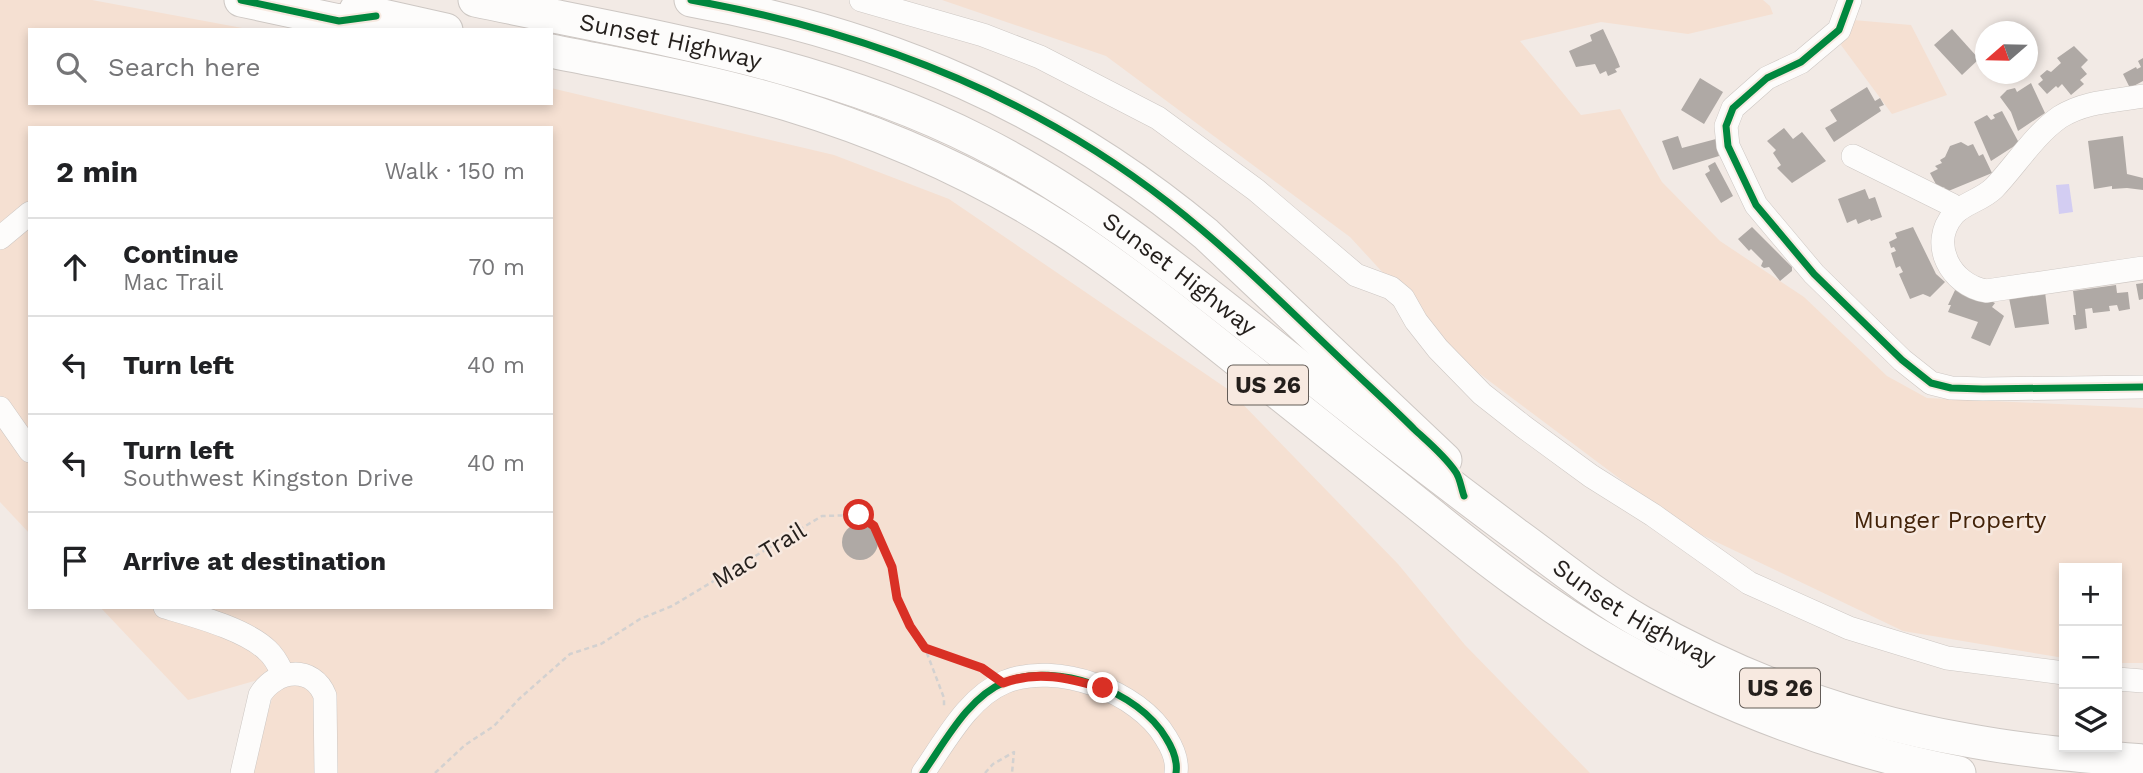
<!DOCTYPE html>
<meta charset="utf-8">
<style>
:root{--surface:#fff;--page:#f2f2f2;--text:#202124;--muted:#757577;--line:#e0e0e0}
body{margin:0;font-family:"Work Sans",sans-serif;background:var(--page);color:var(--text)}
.controls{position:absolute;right:21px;bottom:21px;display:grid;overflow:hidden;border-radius:0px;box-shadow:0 4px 10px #0003}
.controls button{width:63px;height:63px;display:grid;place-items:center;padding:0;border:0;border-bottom:2px solid var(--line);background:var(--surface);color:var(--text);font:35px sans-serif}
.compass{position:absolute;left:1975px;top:21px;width:63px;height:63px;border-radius:50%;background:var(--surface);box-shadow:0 4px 10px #0003;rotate:250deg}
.stop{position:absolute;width:21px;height:21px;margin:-16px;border:5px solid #d93025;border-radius:50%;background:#fff}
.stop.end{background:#d93025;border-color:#fff;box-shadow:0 2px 7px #0008}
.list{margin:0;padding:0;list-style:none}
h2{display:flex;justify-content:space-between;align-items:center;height:91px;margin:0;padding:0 28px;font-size:30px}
h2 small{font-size:23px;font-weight:400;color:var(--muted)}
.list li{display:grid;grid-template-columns:46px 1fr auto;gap:21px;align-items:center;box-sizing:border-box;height:98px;padding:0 28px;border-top:2px solid var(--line)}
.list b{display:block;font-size:26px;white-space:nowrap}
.list p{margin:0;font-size:23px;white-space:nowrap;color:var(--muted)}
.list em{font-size:23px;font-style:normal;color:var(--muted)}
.icon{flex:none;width:38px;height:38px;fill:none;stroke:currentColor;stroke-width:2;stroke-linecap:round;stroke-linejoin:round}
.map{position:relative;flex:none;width:2143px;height:773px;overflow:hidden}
.search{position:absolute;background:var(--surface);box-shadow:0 4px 10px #0003;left:28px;top:28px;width:525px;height:77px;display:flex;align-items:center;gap:18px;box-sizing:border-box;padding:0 24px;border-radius:0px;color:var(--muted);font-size:26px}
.panel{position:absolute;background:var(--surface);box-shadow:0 4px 10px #0003;left:28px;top:126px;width:525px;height:483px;border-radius:0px}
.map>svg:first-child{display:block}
</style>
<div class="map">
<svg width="2143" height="773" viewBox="0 0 2143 773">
<rect width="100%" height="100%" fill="#f2eae5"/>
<g fill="#f5e0d2">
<path d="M0,0h92l161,30h-223v73h521v-15l283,67 115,44 280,191 169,174 67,81 125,128h-1339l28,-99 -91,26 -88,-93h451v-479h-521v406l-30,-32z"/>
<path d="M942,0h821l7,6 3,8 -85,20 -87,-12 -81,19 61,74 39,-6 42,73 58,59 84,56 83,79 40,22 216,10v255h-26v-95h-53v90l-161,-27 -220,-105 -215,-161 -118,-128 -244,-181z"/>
<path d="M1853,20l58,5 36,70 -55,19 -51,-69z"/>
</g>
<path fill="#d3cdf2" d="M2069,184l4,28 -14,2 -3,-29z"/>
<g fill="#afa9a5">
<path d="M1603,29l14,30 3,8 -5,2 2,3 -9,4 -2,-5 -6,3 -5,-10 -19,3 -7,-16 23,-10 -2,-6z"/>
<path d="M1952,29l27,30 -17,16 -28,-30z"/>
<path d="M2074,46l14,14 -7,7 6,7 -7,6 4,4 -13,11 -9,-11 -4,4 -2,-2 -9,8 -9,-10 5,-4 -3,-4 7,-6 4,2 10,-9 -4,-5z"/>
<path d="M2143,58v23l-13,7 -7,-14 13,-7 1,2 4,-2 -3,-6z"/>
<path d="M1700,78l23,14 -19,32 -23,-14z"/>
<path d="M2031,83l14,30 -27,18 -7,-19 -11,-15 7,-7 8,-2 2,4z"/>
<path d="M1867,87l8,14 5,-3 4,7 -5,2 2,4 -47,31 -9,-14 12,-7 -7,-11z"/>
<path d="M2002,111l17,32 -28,18 -17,-39 13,-7 4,5 4,-2 -2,-3z"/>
<path d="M1784,128l9,11 9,-7 24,29 -34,22 -15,-15 4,-3 -8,-12 3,-3 -9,-9z"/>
<path d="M1678,136l4,12 34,-9 3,17 -46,14 -11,-29z"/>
<path d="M2123,136l4,38 16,4v12l-16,-2 -15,1v-3l-18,3 -6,-48z"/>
<path d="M1961,142l7,4 5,-2 6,12 4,-2 9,19 -46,19 -2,-5 -5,3 -9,-17 8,-4 -3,-3 7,-3 -2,-3 5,-3 5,-11z"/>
<path d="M1715,162l18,34 -12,7 -16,-29 5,-3 -2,-5z"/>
<path d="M1865,189l4,10 6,-2 7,20 -11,4 -1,-2 -12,5 -2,-5 -9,4 -9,-24z"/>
<path d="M1752,227l40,40v4l-12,10 -11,-14 -5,1 -3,-2 2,-5 -12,-12 -2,2 -11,-12z"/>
<path d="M1913,227l23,47 9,8 -15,15 -7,-3 -13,5 -11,-25 4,-2 -3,-6 -4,2 -5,-15 5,-2 -2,-4 -3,1 -2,-6 8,-4 -2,-5z"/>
<path d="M2143,283v16l-4,1 -3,-16z"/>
<path d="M2116,285l1,8 11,-1 2,17 -11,2 -2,-6 -8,1 1,5 -17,2 -1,-5 -7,1 2,19 -12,2 -2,-15h3l-3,-24z"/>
<path d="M1956,288l19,5 20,10 -3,4 12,9 -14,30 -19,-8 7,-16 -30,-10 3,-7h-3z"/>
<path d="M2045,292l4,32 -34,4 -6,-30z"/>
<circle cx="860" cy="542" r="18"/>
</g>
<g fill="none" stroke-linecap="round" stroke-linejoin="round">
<defs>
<g id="minor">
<path d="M861,0l122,35 57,22 118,61 98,72 100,85 35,13 12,10 13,23 22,28 44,45 42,33 67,49 62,39 96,68 100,45 98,30 117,15"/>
<path d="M1850,0l-11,30 -38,32 -34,16 -34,30 -7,18 2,20 28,59 58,69 88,86 29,23 20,5 32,1 160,-2"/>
<path d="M2143,96c-28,5 -58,5 -83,21 -26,18 -44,48 -66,71 -12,12 -30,15 -40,26 -26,30 -3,71 32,77l157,-23"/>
<path d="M1853,156l99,49 6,5"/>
<path d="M0,238l30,-25"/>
<path d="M0,408l30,43"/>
<path d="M165,607c30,9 81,22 103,44 7,6 11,15 15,23"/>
<path d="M2117,679l26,2"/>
<path d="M242,773l18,-78c16,-26 53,-30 65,1l1,77"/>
<path d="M923,773c22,-31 45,-76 82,-91 51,-21 134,9 161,56 7,11 12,22 10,35"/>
</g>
<g id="highway">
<path d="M241,0l98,21 37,-5"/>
<path id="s1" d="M475,0c170,36 348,62 505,142 117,59 219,146 322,227 71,57 142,112 216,167 40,29 79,61 123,86 100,57 211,98 325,118 58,11 118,16 177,21"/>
<path d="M691,0c194,35 363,107 515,234l239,226"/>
<path d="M356,10l90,20"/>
<path d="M551,51c79,16 159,30 236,53 99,30 192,71 278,127 63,41 122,89 181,136 61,49 122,98 183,146 58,47 119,94 184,131 109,62 223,105 346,129"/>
</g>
</defs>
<use href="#minor" stroke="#cdc7c3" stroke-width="24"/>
<use href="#highway" stroke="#cdc7c3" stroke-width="35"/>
<g stroke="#d3d1d0" stroke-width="2.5" stroke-dasharray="5 3.5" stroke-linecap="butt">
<path d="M925,648l59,22"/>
<path d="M435,773l30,-28 29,-19 25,-27 51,-45 31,-10 39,-25 32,-13 150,-90 37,-1 15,11 18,41 5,31 13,28 15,22 19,50v9"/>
<path d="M985,773l8,-9 21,-12 -2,21"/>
</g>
<use href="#minor" stroke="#fdfcfb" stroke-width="23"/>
<use href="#highway" stroke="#fdfcfb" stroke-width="33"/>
<defs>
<g id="cycleway">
<path d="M241,0l98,21 37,-5"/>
<path d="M691,0c172,31 339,94 478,203 64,50 121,108 180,164 22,21 44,41 65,62 14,13 30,26 41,42 5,6 6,17 9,25"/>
<path d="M1850,0l-11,30 -38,32 -34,16 -34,30 -7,18 2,20 28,59 58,69 88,86 29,23 20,5 32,1 160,-2"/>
<path d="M923,773c22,-31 45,-76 82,-91 51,-21 134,9 161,56 7,11 12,22 10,35"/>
</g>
</defs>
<use href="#cycleway" stroke="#f7e9e0" stroke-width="11"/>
<use href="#cycleway" stroke="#00873e" stroke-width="7"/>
</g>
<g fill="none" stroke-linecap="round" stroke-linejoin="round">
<path stroke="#d93025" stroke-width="9" d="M859,515l15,11 18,41 5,31 13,28 15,22 57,20 21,15c35,-13 65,-5 100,5"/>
</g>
<g text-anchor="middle" stroke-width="5" stroke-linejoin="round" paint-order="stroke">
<g fill="#f7e9e0" stroke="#635c57" stroke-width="2">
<rect x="1228" y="365.5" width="80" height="39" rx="5"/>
<rect x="1740" y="668.5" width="80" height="39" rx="5"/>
</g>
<g font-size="23" font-weight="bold" fill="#241f1c">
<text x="1268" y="393">US 26</text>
<text x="1780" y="696">US 26</text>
</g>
<g font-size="24" fill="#241f1c" stroke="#f7e9e0">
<text dy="8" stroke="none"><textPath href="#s1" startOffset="200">Sunset Highway</textPath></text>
<text dy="8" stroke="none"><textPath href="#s1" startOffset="766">Sunset Highway</textPath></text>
<text transform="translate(759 555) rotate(-31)" y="8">Mac Trail</text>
<text dy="8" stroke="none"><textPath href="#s1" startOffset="1334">Sunset Highway</textPath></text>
</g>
<g font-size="24" fill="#432309" stroke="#f7e9e0">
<text x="1950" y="528">Munger Property</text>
</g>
</g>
</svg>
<div class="controls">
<button>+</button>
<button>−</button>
<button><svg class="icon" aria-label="layers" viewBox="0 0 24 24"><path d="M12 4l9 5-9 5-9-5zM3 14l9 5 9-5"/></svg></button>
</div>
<svg class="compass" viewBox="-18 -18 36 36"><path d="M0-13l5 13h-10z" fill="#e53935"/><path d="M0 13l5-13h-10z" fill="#757577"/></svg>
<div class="stop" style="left:859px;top:515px"></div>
<div class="stop end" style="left:1103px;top:688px"></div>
<div class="search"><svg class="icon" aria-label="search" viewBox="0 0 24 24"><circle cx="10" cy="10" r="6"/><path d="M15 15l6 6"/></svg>Search here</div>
<section class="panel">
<h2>2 min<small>Walk · 150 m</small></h2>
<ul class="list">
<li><svg class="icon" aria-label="ahead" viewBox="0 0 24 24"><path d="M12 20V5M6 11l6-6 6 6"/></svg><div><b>Continue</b><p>Mac Trail</p></div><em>70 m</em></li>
<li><svg class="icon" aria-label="left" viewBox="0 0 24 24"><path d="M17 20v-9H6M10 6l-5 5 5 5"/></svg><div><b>Turn left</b></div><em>40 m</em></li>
<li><svg class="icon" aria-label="left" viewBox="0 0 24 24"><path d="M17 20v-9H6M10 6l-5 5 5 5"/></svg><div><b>Turn left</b><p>Southwest Kingston Drive</p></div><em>40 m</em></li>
<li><svg class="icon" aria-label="arrive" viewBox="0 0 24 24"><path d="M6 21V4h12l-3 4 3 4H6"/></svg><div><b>Arrive at destination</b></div></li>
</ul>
</section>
</div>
